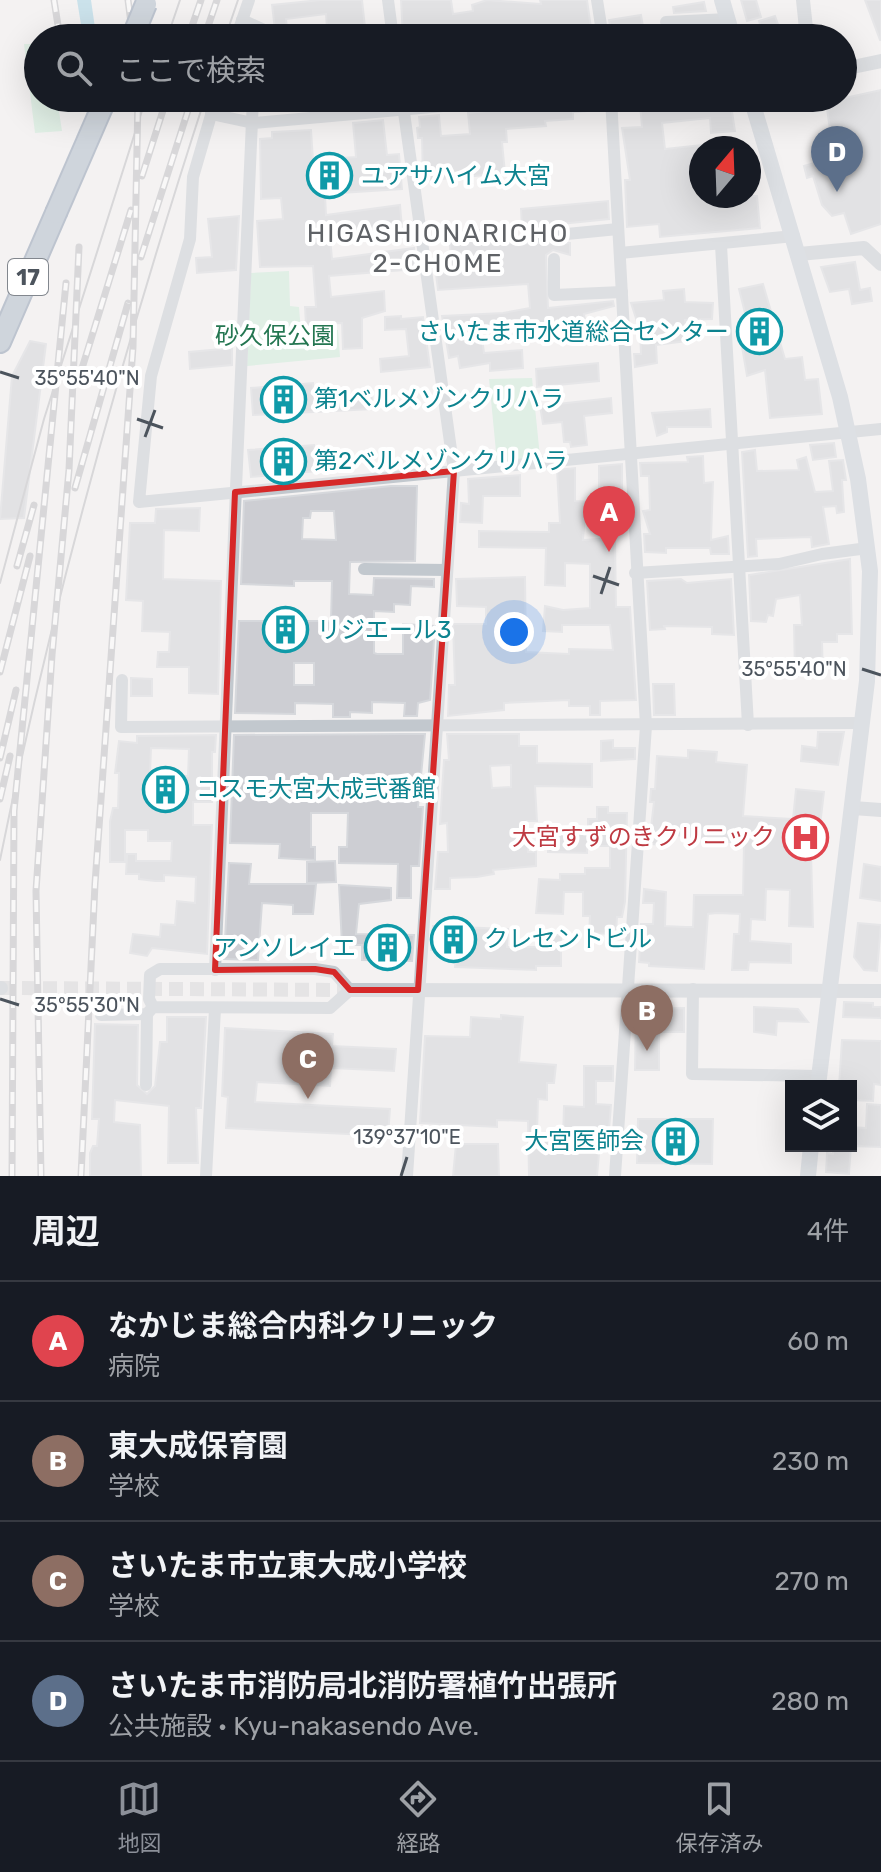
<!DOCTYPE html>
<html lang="ja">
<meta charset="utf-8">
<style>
:root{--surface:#171b24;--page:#242831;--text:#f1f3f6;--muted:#9ea1a6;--line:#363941;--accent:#8c9099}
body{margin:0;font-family:Rubik,"Noto Sans JP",sans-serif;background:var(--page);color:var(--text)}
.controls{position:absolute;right:24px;bottom:24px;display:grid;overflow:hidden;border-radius:0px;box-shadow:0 8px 32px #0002}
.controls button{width:72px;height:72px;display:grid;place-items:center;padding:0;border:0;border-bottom:2px solid var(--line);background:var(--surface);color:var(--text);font:40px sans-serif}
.compass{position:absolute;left:689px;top:136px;width:72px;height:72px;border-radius:50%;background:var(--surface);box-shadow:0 8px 32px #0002;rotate:19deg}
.you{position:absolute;left:514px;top:632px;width:28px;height:28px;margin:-20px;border:6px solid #fff;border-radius:50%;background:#1a73e8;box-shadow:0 0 0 12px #1a73e833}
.badge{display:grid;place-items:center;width:52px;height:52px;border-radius:50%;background:var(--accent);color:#fff;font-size:26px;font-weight:700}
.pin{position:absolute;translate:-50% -66px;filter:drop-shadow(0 2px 4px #0008)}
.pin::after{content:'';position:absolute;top:42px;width:28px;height:24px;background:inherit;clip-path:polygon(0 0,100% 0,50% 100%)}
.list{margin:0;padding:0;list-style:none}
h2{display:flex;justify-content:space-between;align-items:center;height:104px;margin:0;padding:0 32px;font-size:34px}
h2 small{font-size:26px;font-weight:400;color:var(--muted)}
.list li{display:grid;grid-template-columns:52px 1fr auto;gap:24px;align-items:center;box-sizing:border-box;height:120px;padding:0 32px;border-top:2px solid var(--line)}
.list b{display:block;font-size:30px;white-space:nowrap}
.list p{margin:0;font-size:26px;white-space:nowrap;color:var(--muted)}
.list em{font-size:26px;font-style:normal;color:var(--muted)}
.icon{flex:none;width:44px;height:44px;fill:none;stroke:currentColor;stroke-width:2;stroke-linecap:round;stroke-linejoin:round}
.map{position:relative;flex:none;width:881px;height:1176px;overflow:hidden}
.search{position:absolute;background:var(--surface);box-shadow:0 8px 32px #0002;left:24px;right:24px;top:24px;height:88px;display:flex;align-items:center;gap:20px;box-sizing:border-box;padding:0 28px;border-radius:44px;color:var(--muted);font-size:30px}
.sheet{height:584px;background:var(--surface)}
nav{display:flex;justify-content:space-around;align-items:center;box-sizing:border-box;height:112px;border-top:2px solid var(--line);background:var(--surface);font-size:22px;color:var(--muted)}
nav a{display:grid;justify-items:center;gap:4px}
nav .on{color:var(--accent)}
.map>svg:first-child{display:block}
</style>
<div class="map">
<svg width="881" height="1176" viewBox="0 0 881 1176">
<rect width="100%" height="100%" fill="#f4f2f2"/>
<g fill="#c7ebd6">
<path d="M24,44h14v54h19l5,33 -27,2z"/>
<path d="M289,271l1,35 9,1 2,25 37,-2 2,27 -93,9 4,-93z"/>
<path d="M532,378l8,79 -43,5 -8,-83z"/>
</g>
<path fill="#99cfe2" d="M77,0h14l5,35 -13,2z"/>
<g fill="#cdced3" stroke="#d6d8dc" stroke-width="2" fill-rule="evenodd">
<path d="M320,0h42l4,36 -16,2 -1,-12 -22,3 -1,-15 -40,5 2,19h-12l-4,-33z"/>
<path d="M401,0h50l2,14 20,-3 -1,-6 15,-5 54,4 -1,-4h47l4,28 -66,10h-25l-2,-13 -28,4 1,9h-15l-1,-6 -52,6z"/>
<path d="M741,0h15l5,17 -14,4z"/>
<path d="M865,0h16v40h-1z"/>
<path d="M704,2l2,9 -32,2 -1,-6z"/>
<path d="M641,15l4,23h-12l-1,-6 -20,4 -3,-16z"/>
<path d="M775,16l8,22h-19l-5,-17z"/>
<path d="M881,90v134l-30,10 -7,-21 -12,3 -10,-11 -9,-29 -6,2 -3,-12 24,-7 5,14 26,-7 -7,-23 -20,1 -6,-42z"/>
<path d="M226,98h18l-1,13 -17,-3z"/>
<path d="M601,98l1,12 -29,2v7l-28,2 1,5 -40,3 1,13h-5l3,31 -82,8 -1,-43h-4l-1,-10 3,-1 -1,-10 20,-2 2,21 29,-2 -2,-21z"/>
<path d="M688,98h42l5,33 -24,2 -1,-15 -48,5 3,26 36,-4v51h56l3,32 -100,9 -1,-13 -32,3 -2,-47h5l-8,-52 20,-1 -2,-23z"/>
<path d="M383,120l4,35 12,-1 3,35 -77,5 1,21 74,-10 2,23 -72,9 2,22 82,-11 2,21 -87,7 2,21 53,-6 1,20 -23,7v30l-19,1 -1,-26 -36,2 -1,-18h11l-3,-41 -53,1 -3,-46 26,-2 -2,-21 -20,1 -1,-60 12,-1v-6l39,-2 2,30 43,-3 -3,-34z"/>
<path d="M608,201l1,18 -87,9 -1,-19z"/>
<path d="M239,216l-3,54 -39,3 -1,-15 16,-1 -4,-38z"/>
<path d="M495,229l1,14h74v12l-17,-5 -7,5 2,53 65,-7 1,5 -30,8 1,7 -21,2 1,5 -84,2 3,23 38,-3 1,18 -33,3v-8l-30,5 -2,-12 -9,2 -7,-42 61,-3 27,-5 -2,-24 -90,6 -2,-16 16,-2 -3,-40z"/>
<path d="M855,262l5,28 10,-2 2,13 -20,3 -3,-15 -19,3 -9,-25z"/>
<path d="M763,284l22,75 17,-2 3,23 13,-1 4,35 -52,4 -5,-48 -18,6 -5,-29 6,-2 -8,-26 6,-2 -7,-28z"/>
<path d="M684,289l1,13 28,1 -1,16 -27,1 3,21 -32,4 1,18 -22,4 -1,-13h7l-1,-23 -9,-28 33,-3 -1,-9z"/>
<path d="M401,316v3l22,-2 7,50 -49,5 -1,-13 29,-3 -3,-27 -21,1v-13z"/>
<path d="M30,341l16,3 -22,174 -24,1 12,-143z"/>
<path d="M232,348v17l-42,4 -1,-17z"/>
<path d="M598,363l1,18 -62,6 -1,-18z"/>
<path d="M313,383l1,14 57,-4 2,16 -120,6 -2,-27z"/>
<path d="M611,398l1,15 -28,3 3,29 -16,2 -1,-5h-6l-2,-20 -19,2 -3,-18z"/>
<path d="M710,409l1,18h-44v5l-10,4 -5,-23z"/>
<path d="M834,443l2,14 -23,3 -3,-15z"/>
<path d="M314,445l3,26 -66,6 -3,-27z"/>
<path d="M755,450l2,21 42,-1 -2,-10 9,-3 9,35 18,-1 -4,-30 14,-1 3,20h-4l2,32 -7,1 -1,-7 -13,1 6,37 -17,3 -1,-10 -55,2 1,17 -9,1 -6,-105z"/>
<path d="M703,456l1,27 9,-1 -2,58 17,-4 1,18h-18l-1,-6h-44v5l-21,-1 -1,-18h6l-7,-23 7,-1 -1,-34h-8l-1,-13 48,-1 -1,-5z"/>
<path d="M622,464v50l-37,-1 -2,27 32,-2 1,69h14l6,93 -36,1v14h-10v-9h-21v-6l-65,3v7l-56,6 1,-31h6l-2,-61h33v-17l-29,-1 -1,-27 69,-2 1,75 43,2v-5l44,1 -3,-25h-48v7l-19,-1 2,-25 18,4 27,-2v-44l-25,-1v23l-20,-1 1,-37 -67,-1v-16l70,1v-9h11l-3,-53 18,-2v33l24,1v-36z"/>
<path d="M520,475v21h-37l-1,27 -22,-1 1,-19 8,1 -1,-25z"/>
<path d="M391,486h26l-2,75 -65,1 -1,32 24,1 1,-17 60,1v8l-23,-1 -1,19 -16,-1v8l-20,-1v42l3,1h26v-30l32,2 -5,74 -12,3 -1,13h-13l1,-13 -33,-1v11l-22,-1v5h-17v-13l-38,-1v11l-60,-1 4,-92h92l1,-40h-38v5l-53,-2 3,-83zM311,511h23l2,29 -34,-1 1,-21h7zM294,663h20v22h-20z"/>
<path d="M200,508l-1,23 -35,-1 -1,49 58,2 -3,113 -29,-1v-26h-32l1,-15h11l1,-20 -28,-1 1,-30 -17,-1 4,-77h25l1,-14z"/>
<path d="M850,559l2,75h-15v8h-15l1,34h-28l-1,-51h8l-2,-30 -24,4 -3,17 -5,-1 -2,7 -15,-1 -2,-46z"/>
<path d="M681,579l6,4 44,-4 3,56 -22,-1v-7l-48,-1 1,3 -15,1 -3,-49z"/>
<path d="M131,678l21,1v17h-21z"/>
<path d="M653,684h21l1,31h-21z"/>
<path d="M818,732h26l-6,33 -37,-4 1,-15 15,2z"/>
<path d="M404,734h21l-7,73h5l-4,59h-8v32h-14l1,-34 -59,-1v-16h8l1,-34h-37v34h4v13l-36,-2 1,-14 -50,-1 4,-108z"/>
<path d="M447,734h72v12h18v17l55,1v23l-57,-1 2,35h-10l1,31h8v14l-43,4 1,4 -17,3 -27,1v11h-15l3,-37h10l-1,-29 -7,1 4,-64h5zM511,765v22l-19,1 -2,-22z"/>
<path d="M216,735l-1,17h-3v50h-19v23h19l-5,129 -55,-6 -5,8 -17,-3 3,-19 27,3 1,-13 14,1 2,-24 18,2 1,-26 -32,-2v6h-9l-16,-2v-5h-13l1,-20h9v7h35l1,-20h-24v-11h-23v32h-15v-41l3,-13h5l1,-35h-4l4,-32 18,2v-7zM151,748l38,1 -1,27 -38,-1z"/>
<path d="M613,740v8h22v11l-34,2v-20z"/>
<path d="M688,750l29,2 -1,10 31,3 -4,51 50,3 3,-30 28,3 -7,59h-6l2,76 -24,-1 1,-36 -24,-1 -1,31 -14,-1 -1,22 41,3v19l-42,-1 -1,8h-16l2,-36h5l1,-20 -23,-1 -9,1 -4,55 -55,-3v-3l-10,-1 2,-38h12l1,-21h-11l1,-14 22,3 -1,34 21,1h7l1,-32h49l1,-51 -75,-10 -1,11 -19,-1 5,-42h-4l1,-13h4l2,-33 31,2z"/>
<path d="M597,807h11v6h19l-2,89 -3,15h-5l-1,17 -27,-1 1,-17h-7v-24h-19l-1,22 -27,-1 3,-34 21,1v-6h25v-6h25v-22h-23v7l-39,-1 1,-24h39v-9h9z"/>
<path d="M335,861l1,21 -29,1v-21z"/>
<path d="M229,863l22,1 -2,20h67l-3,30h-20v-9l-31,-2 -4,57 -34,-1z"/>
<path d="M864,864l17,3v34l-21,-3z"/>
<path d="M339,885l52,3v12l-32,4 -3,30 58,1 -2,26 -50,-1v-15h-20z"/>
<path d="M858,923l23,2 -4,46 -13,-1 -10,-13z"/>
<path d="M433,926l75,3 -1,18h36v-12h18v31h-25v4l-81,-3 1,-16 -25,-1z"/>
<path d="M844,1002l29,1v4h8v11l-38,-1z"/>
<path d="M754,1007l44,2 10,13 -31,-1 -1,14 -22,-3z"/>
<path d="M684,1008v24h-25v38h-24l1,-61z"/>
<path d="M501,1015l22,2 -4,45 37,3 -2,18h-7v17l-9,-1 -1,36 26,3 1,-32 20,1v-41h29v15h-17v23l15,1 -3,38h-8l-3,33h-68l-1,-55 -31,-1v7l-77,-4 5,-87 45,1 1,-20 30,2z"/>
<path d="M167,1017h39l-5,91h-5l2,55h-30l1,-57 -54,-6 -1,22 26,3 1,51h-51v-23l3,-7h4l2,-27h-7l3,-95 43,1 -1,60 10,9 8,-8 5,-44h7z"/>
<path d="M225,1028l108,6 -1,12 64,3 -2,22 -63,-3 -1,18 -73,-4 -2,20 135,7 -2,27 -162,-8 2,-31 -6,-1z"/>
<path d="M842,1040l39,1v44l-7,-1 -1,17 -22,-1v-14h-12z"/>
<path d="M867,1104l14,1v42l-30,-1v-19l15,1z"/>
<path d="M638,1119h75l-1,45 -75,-1z"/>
<path d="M456,1144h42l1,32h-46z"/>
<path d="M833,1146h18l-2,28 -23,-2 1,-19 6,1z"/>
</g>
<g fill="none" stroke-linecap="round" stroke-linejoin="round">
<path stroke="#d2d2d4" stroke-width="14" stroke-dasharray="14 7" stroke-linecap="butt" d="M1,988l349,2"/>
<defs>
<path id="trunk" d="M0,342l56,-129"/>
</defs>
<use href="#trunk" stroke="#7b8da5" stroke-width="24"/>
<g stroke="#c2c8ce" stroke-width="12">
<path d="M388,0l5,38"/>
<path d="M597,0l6,38"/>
<path d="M242,20l22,10 -3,8"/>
<path d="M666,22l62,-3"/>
<path d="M236,38l13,-38"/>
<path d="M216,98l-23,79 -3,62 -39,137 -12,126 742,-73"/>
<path d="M402,98l52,373 -47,705"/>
<path d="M611,98l35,628 -31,450"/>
<path d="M211,114l42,9 279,-25"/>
<path d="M536,237l82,-8"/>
<path d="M721,245l27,480"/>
<path d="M620,253l174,-17"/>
<path d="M554,259v36l68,-3"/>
<path d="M364,569l83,1"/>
<path d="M635,573l144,-9 43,-10 46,-6"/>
<path d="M122,680l-1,47 741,-4"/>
<path d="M215,970l38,-872"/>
<path d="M693,989l-1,85 128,2"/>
<path d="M101,1015l46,-1 6,-7 177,1 20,-18 -16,-18 -19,-3h-155l-10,6 -1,24 4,8"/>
<path d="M146,1085l1,-71"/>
<path d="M206,1176l9,-167"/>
</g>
<g stroke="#c2c8ce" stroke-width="14">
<path d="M803,0l4,38"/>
<path d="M843,69l38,-8"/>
<path d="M799,254l65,-6 17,16"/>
<path d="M853,808l28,2"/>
<path d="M0,988h1"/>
<path d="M350,990l531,1"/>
</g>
<g stroke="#c2c9d2" stroke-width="16">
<path d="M722,0l11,38"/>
<path d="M751,98l89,299 18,82 12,92 -3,110 -49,405"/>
<path d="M808,1176l3,-30"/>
</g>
<use href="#trunk" stroke="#a2b1c2" stroke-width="20"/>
<g stroke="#b5b7bb" stroke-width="2">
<path d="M167,38l13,-38"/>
<path d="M225,38l13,-38"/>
<path d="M0,583l44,-164 102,-321"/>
<path d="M0,860c52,-258 124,-512 205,-762"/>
</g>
<defs>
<g id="rail">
<path d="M54,0l6,38"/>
<path d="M128,0l5,38"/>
<path d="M188,38l13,-38"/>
<path d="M204,38l13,-38"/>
<path d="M142,176l25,-78"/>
<path d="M141,257l51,-159"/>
<path d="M79,378l52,-168"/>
<path d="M75,488l53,-185"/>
<path d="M17,566l17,-61"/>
<path d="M0,672l30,-116"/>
<path d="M0,758l16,-68"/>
<path d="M0,799l10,-43"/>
<path d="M12,1176l2,-365 52,-528"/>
<path d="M41,1176l-5,-285 16,-236 17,-185 10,-223"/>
<path d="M81,1176l14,-292 38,-537 5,-249"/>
</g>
</defs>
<use href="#rail" stroke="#b5b7bb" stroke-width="7"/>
<use href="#rail" stroke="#fff" stroke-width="4" stroke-dasharray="12" stroke-linecap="butt"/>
<defs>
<g id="trunk-bridge">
<path d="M132,38l14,-34"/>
<path d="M56,213l50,-115"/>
</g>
</defs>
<use href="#trunk-bridge" stroke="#7b8da5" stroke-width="24" stroke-linecap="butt"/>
<use href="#trunk-bridge" stroke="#a2b1c2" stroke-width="20"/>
</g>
<path d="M0 0H881V1176H0ZM454,471l-36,519h-68l-16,-18 -19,-3 -100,1 20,-478z" fill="#f4f2f2" fill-opacity=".55" fill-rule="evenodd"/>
<path fill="none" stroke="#d62828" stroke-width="6" stroke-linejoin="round" d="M454,471l-36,519h-68l-16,-18 -19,-3 -100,1 20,-478z"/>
<path fill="none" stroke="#4c545d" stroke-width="3" d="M0,372l19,6M137,419l26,9M145,437l10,-27M593,576l26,9M601,594l9,-27M862,669l19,6M0,999l19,6M401,1176l6,-19"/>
<defs>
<symbol id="building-ring" viewBox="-11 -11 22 22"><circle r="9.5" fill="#fff" stroke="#0f9aa8" stroke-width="1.5"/><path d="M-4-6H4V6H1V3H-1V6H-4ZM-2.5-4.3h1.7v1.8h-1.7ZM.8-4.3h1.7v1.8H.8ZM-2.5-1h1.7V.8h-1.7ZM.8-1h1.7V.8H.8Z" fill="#0f9aa8"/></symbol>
<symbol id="hospital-ring" viewBox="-11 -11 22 22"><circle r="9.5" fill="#fff" stroke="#e0444e" stroke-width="1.5"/><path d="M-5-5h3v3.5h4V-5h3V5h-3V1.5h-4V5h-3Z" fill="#e0444e"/></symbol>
</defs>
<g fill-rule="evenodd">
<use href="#building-ring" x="304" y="150" width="51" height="51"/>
<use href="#building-ring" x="734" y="306" width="51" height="51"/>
<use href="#building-ring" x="258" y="374" width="51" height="51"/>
<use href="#building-ring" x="258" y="436" width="51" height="51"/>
<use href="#building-ring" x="260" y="604" width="51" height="51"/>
<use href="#building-ring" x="140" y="764" width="51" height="51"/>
<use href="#hospital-ring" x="780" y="812" width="51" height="51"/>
<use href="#building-ring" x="428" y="914" width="51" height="51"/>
<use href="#building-ring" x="362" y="922" width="51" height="51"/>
<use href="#building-ring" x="650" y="1116" width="51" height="51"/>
</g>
<g text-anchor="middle" stroke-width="8" stroke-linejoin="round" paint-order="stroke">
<rect fill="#fff" stroke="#82878e" stroke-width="2" x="8" y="259" width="40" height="36" rx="6"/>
<g font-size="22" font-weight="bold" fill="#4c545d">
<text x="28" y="285">17</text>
</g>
<g font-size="24" fill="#0d838f" stroke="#fff" text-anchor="start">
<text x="361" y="184">ユアサハイム大宮</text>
<text x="729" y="340" text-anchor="end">さいたま市水道総合センター</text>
<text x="314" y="407">第1ベルメゾンクリハラ</text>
<text x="314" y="469">第2ベルメゾンクリハラ</text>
<text x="317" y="638">リジエール3</text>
<text x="196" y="797">コスモ大宮大成弐番館</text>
<text x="484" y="947">クレセントビル</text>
<text x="356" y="956" text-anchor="end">アンソレイエ</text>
<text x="644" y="1149" text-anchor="end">大宮医師会</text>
</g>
<g font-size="24" fill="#247651" stroke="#fff">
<text x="275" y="344">砂久保公園</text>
</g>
<g font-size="24" fill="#be3a42" stroke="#fff" text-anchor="end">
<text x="775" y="845">大宮すずのきクリニック</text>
</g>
<g font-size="26" letter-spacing="2" fill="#5f6266" stroke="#fff">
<text x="438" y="242">HIGASHIONARICHO<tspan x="438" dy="30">2-CHOME</tspan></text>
</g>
</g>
<g font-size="20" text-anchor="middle" fill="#4c545d" stroke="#fff" stroke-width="8" stroke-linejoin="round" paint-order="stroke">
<text x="87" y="385">35°55'40"N</text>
<text x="794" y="676">35°55'40"N</text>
<text x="87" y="1012">35°55'30"N</text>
<text x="407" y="1144">139°37'10"E</text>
</g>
</svg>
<div class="controls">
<button><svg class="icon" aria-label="layers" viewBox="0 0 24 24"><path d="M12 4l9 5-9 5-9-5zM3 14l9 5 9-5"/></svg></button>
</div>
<svg class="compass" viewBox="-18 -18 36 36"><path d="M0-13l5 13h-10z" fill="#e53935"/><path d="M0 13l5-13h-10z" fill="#9ea1a6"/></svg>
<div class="you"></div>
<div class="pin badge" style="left:609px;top:552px;background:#e0444e">A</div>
<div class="pin badge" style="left:647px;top:1051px;background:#8d6e63">B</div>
<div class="pin badge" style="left:308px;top:1099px;background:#8d6e63">C</div>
<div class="pin badge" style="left:837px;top:192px;background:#5c6f8a">D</div>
<div class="search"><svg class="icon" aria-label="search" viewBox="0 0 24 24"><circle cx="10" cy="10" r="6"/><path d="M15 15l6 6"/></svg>ここで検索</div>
</div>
<section class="sheet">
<h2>周辺<small>4件</small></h2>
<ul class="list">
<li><span class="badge" style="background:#e0444e">A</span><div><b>なかじま総合内科クリニック</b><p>病院</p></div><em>60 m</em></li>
<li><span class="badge" style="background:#8d6e63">B</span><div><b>東大成保育園</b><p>学校</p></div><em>230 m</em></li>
<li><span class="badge" style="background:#8d6e63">C</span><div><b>さいたま市立東大成小学校</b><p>学校</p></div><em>270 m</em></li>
<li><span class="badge" style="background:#5c6f8a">D</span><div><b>さいたま市消防局北消防署植竹出張所</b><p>公共施設 · Kyu-nakasendo Ave.</p></div><em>280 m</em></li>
</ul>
</section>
<nav>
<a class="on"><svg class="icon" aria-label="map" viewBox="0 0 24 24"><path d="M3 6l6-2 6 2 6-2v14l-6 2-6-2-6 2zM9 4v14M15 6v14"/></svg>地図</a>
<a><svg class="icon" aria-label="directions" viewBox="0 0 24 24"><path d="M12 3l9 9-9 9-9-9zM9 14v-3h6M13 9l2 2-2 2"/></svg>経路</a>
<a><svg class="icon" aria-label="saved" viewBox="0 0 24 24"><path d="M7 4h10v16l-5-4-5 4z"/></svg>保存済み</a>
</nav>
